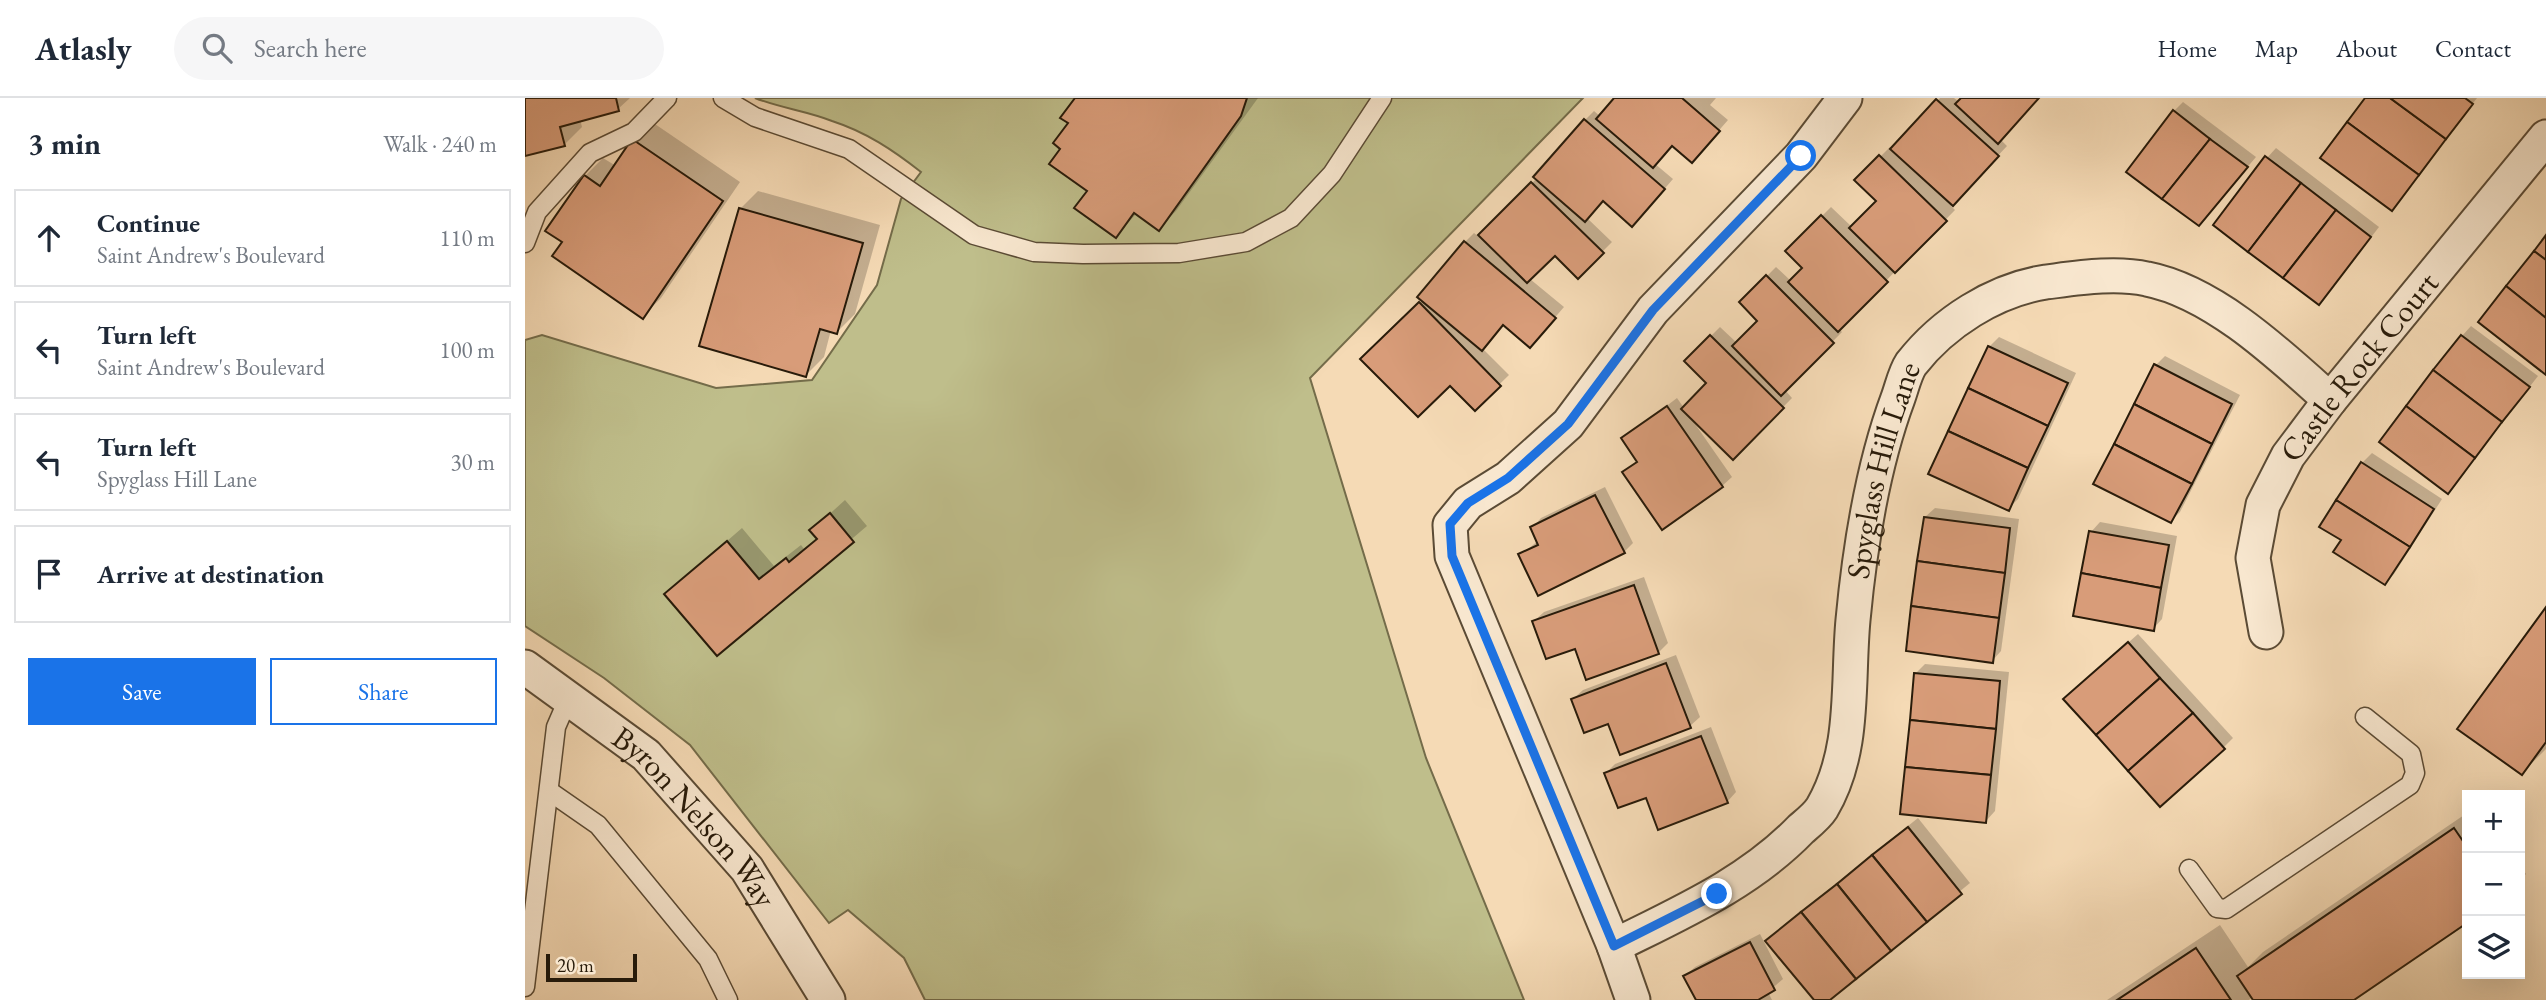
<!DOCTYPE html>
<meta charset="utf-8">
<style>
:root{--surface:#fff;--page:#f6f6f7;--text:#1f2937;--muted:#747a83;--line:#e0e1e3;--accent:#1a73e8}
body{margin:0;font-family:"EB Garamond",serif;background:var(--page);color:var(--text)}
.controls{position:absolute;right:21px;bottom:21px;display:grid;overflow:hidden;border-radius:0px;box-shadow:0 7px 28px #0002}
.controls button{width:63px;height:63px;display:grid;place-items:center;padding:0;border:0;border-bottom:2px solid var(--line);background:var(--surface);color:var(--text);font:35px sans-serif}
.scale{position:absolute;left:21px;bottom:18px;width:91px;box-sizing:border-box;padding-left:7px;border:4px solid #281b0a;border-top:0;font-size:19px;line-height:24px;white-space:nowrap;color:#281b0a;-webkit-text-stroke:5px #f8e7cf;paint-order:stroke}
.stop{position:absolute;width:21px;height:21px;margin:-16px;border:5px solid #1a73e8;border-radius:50%;background:#fff}
.stop.end{background:#1a73e8;border-color:#fff;box-shadow:0 2px 7px #0008}
.list{margin:0;padding:0;list-style:none}
h2{display:flex;justify-content:space-between;align-items:center;height:91px;margin:0;padding:0 28px;font-size:30px}
h2 small{font-size:23px;font-weight:400;color:var(--muted)}
.list li{display:grid;grid-template-columns:46px 1fr auto;gap:21px;align-items:center;box-sizing:border-box;height:98px;margin:0 14px 14px;padding:0 14px;border:2px solid var(--line);border-radius:0px}
.list b{display:block;font-size:26px;white-space:nowrap}
.list p{margin:0;font-size:23px;white-space:nowrap;color:var(--muted)}
.list em{font-size:23px;font-style:normal;color:var(--muted)}
.actions{display:flex;gap:14px;padding:21px 28px}
.actions a{flex:1;padding:16px 0;border:2px solid var(--accent);border-radius:0px;text-align:center;font-size:24px;color:var(--accent)}
.actions .main{background:var(--accent);color:#fff}
.icon{flex:none;width:38px;height:38px;fill:none;stroke:currentColor;stroke-width:2;stroke-linecap:round;stroke-linejoin:round}
.map{position:relative;flex:none;width:2021px;height:902px;overflow:hidden}
header{display:flex;align-items:center;gap:42px;box-sizing:border-box;height:98px;padding:0 35px;background:var(--surface);border-bottom:2px solid var(--line)}
header strong{font-size:33px}
nav{display:flex;gap:38px;margin-inline-start:auto;font-size:24px}
.search{width:490px;height:63px;background:var(--page);display:flex;align-items:center;gap:18px;box-sizing:border-box;padding:0 24px;border-radius:38px;color:var(--muted);font-size:26px}
main{display:flex}
aside{flex:1;background:var(--surface)}
.map>svg:first-child{display:block}
</style>
<header>
<strong>Atlasly</strong>
<div class="search"><svg class="icon" aria-label="search" viewBox="0 0 24 24"><circle cx="10" cy="10" r="6"/><path d="M15 15l6 6"/></svg>Search here</div>
<nav><a>Home</a><a>Map</a><a>About</a><a>Contact</a></nav>
</header>
<main>
<aside>
<h2>3 min<small>Walk · 240 m</small></h2>
<ul class="list">
<li><svg class="icon" aria-label="ahead" viewBox="0 0 24 24"><path d="M12 20V5M6 11l6-6 6 6"/></svg><div><b>Continue</b><p>Saint Andrew's Boulevard</p></div><em>110 m</em></li>
<li><svg class="icon" aria-label="left" viewBox="0 0 24 24"><path d="M17 20v-9H6M10 6l-5 5 5 5"/></svg><div><b>Turn left</b><p>Saint Andrew's Boulevard</p></div><em>100 m</em></li>
<li><svg class="icon" aria-label="left" viewBox="0 0 24 24"><path d="M17 20v-9H6M10 6l-5 5 5 5"/></svg><div><b>Turn left</b><p>Spyglass Hill Lane</p></div><em>30 m</em></li>
<li><svg class="icon" aria-label="arrive" viewBox="0 0 24 24"><path d="M6 21V4h12l-3 4 3 4H6"/></svg><div><b>Arrive at destination</b></div></li>
</ul>
<div class="actions"><a class="main">Save</a><a>Share</a></div>
</aside>
<div class="map">
<svg width="2021" height="902" viewBox="0 0 2021 902">
<rect width="100%" height="100%" fill="#f5dab5"/>
<filter id="stains"><feTurbulence type="fractalNoise" baseFrequency=".00286" numOctaves="4"/><feColorMatrix values="0 0 0 0 .2 0 0 0 0 .09 0 0 0 0 .02 0 0 0 .5 -.17"/></filter>
<radialGradient id="worn" r=".72"><stop offset=".6" stop-color="#630" stop-opacity="0"/><stop offset="1" stop-color="#630" stop-opacity=".3"/></radialGradient>
<path fill="#bfbe8b" stroke="#746c4a" stroke-width="2" d="M230,0h828l-273,280 116,380 98,242h-599l-21,-42 -56,-48 -19,13 -139,-178 -86,-67 -79,-52v-286l17,-5 174,53 96,-8 65,-95 24,-86 20,-27c-28,-22 -55,-40 -89,-51 -25,-10 -52,-13 -77,-23z"/>
<g fill="#0003">
<path d="M0,0h105l-12,11 -38,10 2,8 -18,18 -39,10z"/>
<path d="M552,0h181l-82,113 -18,18 -21,-16 -21,23 -53,-88z"/>
<path d="M1092,0h99l-6,7 18,15 -27,31 -29,-7 -18,19 19,16 -31,36 -38,-16 -17,19 25,24 -34,34 -23,-23 -25,26 34,28 -25,29 -35,-12 -22,24 27,27 -34,33 -25,-25 -87,-24 60,-59 42,-58 9,-9 5,4 58,-59 48,-58 9,-9 7,6z"/>
<path d="M1415,0h14l5,4 4,-4h75l-38,41 7,7 -56,60 4,4 -116,119 3,3 -57,58 7,8 -59,60 -40,-37 39,56 -10,9 -98,-14 14,-12 -15,-21 54,-41 7,10 25,-25 -23,-22 34,-34 17,16 23,-22 -19,-19 35,-35 15,14 13,-13 -17,-17 44,-44 21,20 26,-26 -21,-21 33,-33 3,2z"/>
<path d="M1843,0h109l-85,111z"/>
<path d="M1658,4l73,55 -57,67 -25,-113z"/>
<path d="M127,24l88,60 -79,116 -18,18 -79,-75 21,-65 18,-18 13,8 18,-26z"/>
<path d="M1751,50l103,79 -51,66 -61,-135z"/>
<path d="M233,93l122,34 -25,89 -18,18 -6,-2 -7,27 -18,18 -66,-166z"/>
<path d="M1946,228l67,50 -90,116 14,-156z"/>
<path d="M1474,239l77,36 -58,126 -10,10 -19,-162z"/>
<path d="M1640,258l75,39 -60,117 -9,9 -15,-156z"/>
<path d="M1847,355l70,46 -48,75 -9,9 -42,-43 19,-77z"/>
<path d="M1080,389l28,56 -9,9 -104,3 18,-14 -6,-13 9,-10z"/>
<path d="M320,402l22,26 -150,128 -51,-60 76,-66 32,38 27,-21 3,4 14,-12 -6,-7z"/>
<path d="M1410,410l84,11 -18,132 -9,10 -67,-144z"/>
<path d="M1575,424l77,14 -15,83 -9,10 -62,-97z"/>
<path d="M1119,479l24,66 -10,10 -82,-6 -42,-26 10,-9z"/>
<path d="M2021,512v139l-24,24z"/>
<path d="M1613,536l95,104 -10,10 -148,-58z"/>
<path d="M1151,557l24,62 -10,9 -81,-4 -36,-23 10,-9z"/>
<path d="M1400,566l84,8 -14,139 -9,10 -70,-148z"/>
<path d="M1186,629l25,65 -9,10 -80,-6 -41,-23 9,-9z"/>
<path d="M1942,715v108l-116,79h-96l-2,-4 -4,4h-142l113,-75 28,42 15,-15z"/>
<path d="M1393,720l52,65 -143,117h-11l-39,-69z"/>
<path d="M1995,767l6,9 -6,6z"/>
<path d="M1235,836l23,45 -15,13 4,8h-74l-13,-24 10,-9z"/>
</g>
<g fill="#d89c79" stroke="#281b0a" stroke-width="2">
<path d="M0,0h91l3,13 -59,16 5,19 -40,10z"/>
<path d="M550,0h172l-6,18 -82,115 -25,-18 -18,25 -42,-30 13,-17 -38,-27 11,-15 -7,-6 15,-20 -8,-5z"/>
<path d="M1089,0h68l38,33 -28,32 -20,-17 -19,22 -57,-49z"/>
<path d="M1436,0h78l-41,46 -43,-40z"/>
<path d="M1840,0h25l56,41 -27,36 -72,-53z"/>
<path d="M1865,0h75l8,6 -27,35z"/>
<path d="M1411,1l63,57 -46,50 -63,-57z"/>
<path d="M1648,12l37,29 -48,60 -36,-27z"/>
<path d="M1059,21l81,70 -33,38 -29,-26 -18,21 -52,-45z"/>
<path d="M1822,24l72,53 -27,36 -72,-53z"/>
<path d="M107,41l91,62 -80,118 -91,-63 10,-14 -17,-11 39,-56 16,11z"/>
<path d="M1685,41l38,28 -49,59 -37,-27z"/>
<path d="M1354,57l68,66 -52,52 -46,-45 27,-27 -22,-21z"/>
<path d="M1740,58l36,27 -53,69 -35,-27z"/>
<path d="M1006,84l73,71 -26,26 -23,-23 -28,27 -49,-48z"/>
<path d="M1776,85l35,27 -53,68 -35,-26z"/>
<path d="M214,110l124,35 -26,91 -17,-5 -14,48 -107,-31z"/>
<path d="M1811,112l35,27 -52,68 -36,-27z"/>
<path d="M1296,117l67,67 -50,50 -50,-50 14,-14 -17,-17z"/>
<path d="M2021,137v25l-12,-9z"/>
<path d="M939,143l92,77 -26,30 -27,-23 -21,26 -65,-54z"/>
<path d="M2009,153l12,9v58l-40,-32z"/>
<path d="M1241,177l68,68 -53,53 -49,-50 25,-25 -18,-19z"/>
<path d="M1981,188l40,32v57l-68,-53z"/>
<path d="M894,204l82,84 -26,25 -25,-25 -32,31 -58,-58z"/>
<path d="M1185,237l74,73 -51,52 -52,-51 25,-26 -22,-22z"/>
<path d="M1936,237l69,52 -28,35 -69,-52z"/>
<path d="M1463,248l80,37 -20,43 -80,-38z"/>
<path d="M1629,266l78,40 -20,40 -78,-40z"/>
<path d="M1908,272l69,52 -27,36 -69,-52z"/>
<path d="M1443,290l80,38 -20,42 -80,-37z"/>
<path d="M1609,306l78,40 -20,40 -78,-40z"/>
<path d="M1142,308l56,81 -61,43 -40,-58 15,-10 -16,-24z"/>
<path d="M1881,308l69,52 -27,36 -69,-52z"/>
<path d="M1423,333l80,37 -19,43 -81,-37z"/>
<path d="M1589,346l78,40 -21,39 -78,-39z"/>
<path d="M1836,364l73,47 -24,38 -74,-47z"/>
<path d="M1070,397l30,58 -87,43 -20,-42 20,-9 -8,-18z"/>
<path d="M1811,402l74,47 -25,38 -52,-33 8,-12 -22,-13z"/>
<path d="M305,415l24,29 -137,114 -53,-62 63,-53 32,38 27,-21 3,4 28,-23 -8,-9z"/>
<path d="M1399,419l86,11 -5,45 -88,-12z"/>
<path d="M1564,433l80,14 -8,43 -80,-15z"/>
<path d="M1392,463l88,12 -6,45 -88,-12z"/>
<path d="M1556,475l80,15 -7,43 -81,-15z"/>
<path d="M1109,487l25,69 -73,26 -11,-31 -29,10 -14,-38z"/>
<path d="M1386,508l88,12 -6,45 -87,-12z"/>
<path d="M2021,509v135l-24,33 -65,-46z"/>
<path d="M1603,544l32,36 -64,57 -33,-36z"/>
<path d="M1141,565l25,65 -71,27 -12,-31 -24,9 -13,-34z"/>
<path d="M1389,575l86,8 -4,48 -86,-9z"/>
<path d="M1635,580l33,35 -65,58 -32,-36z"/>
<path d="M1668,615l32,36 -65,58 -32,-36z"/>
<path d="M1385,622l86,9 -5,46 -86,-8z"/>
<path d="M1176,638l27,67 -70,27 -12,-32 -28,10 -14,-35z"/>
<path d="M1380,669l86,8 -5,48 -86,-9z"/>
<path d="M1383,729l54,67 -35,28 -55,-67z"/>
<path d="M1929,730l13,19v76l-113,77h-101l-16,-24z"/>
<path d="M1347,757l55,67 -36,29 -54,-67z"/>
<path d="M1312,786l54,67 -35,28 -55,-67z"/>
<path d="M1276,814l55,67 -26,21h-16l-49,-59z"/>
<path d="M1225,844l25,48 -17,10h-62l-13,-24z"/>
<path d="M1671,850l35,52h-114z"/>
</g>
<g fill="none" stroke-linecap="round" stroke-linejoin="round">
<defs>
<g id="lane">
<path d="M198,0l32,19 94,32 125,86 60,17 49,2 96,-1 67,-11 45,-24 41,-44 50,-76"/>
<path d="M0,145l12,-31 53,-59 44,-21 33,-34"/>
<path d="M24,693l49,34 110,134 20,41"/>
<path d="M1664,771l28,39 9,1 184,-124 5,-12 -4,-19 -46,-37"/>
<path d="M0,889l31,-260 13,-30"/>
</g>
<g id="street">
<path id="s1" d="M1741,534l-13,-74 10,-53 25,-49 42,-56 216,-263"/>
<path id="s2" d="M0,569l121,88 101,114 81,131"/>
<path id="s3" d="M1089,848c66,-33 135,-63 187,-117 7,-6 16,-13 21,-21 34,-58 25,-124 31,-188 7,-75 19,-152 45,-222 4,-11 7,-25 13,-34 32,-41 83,-74 135,-82 32,-4 69,-10 101,-3 67,13 134,77 183,121"/>
<path d="M1108,902l-19,-54 -162,-390 -2,-31 18,-22 40,-25 60,-54 85,-114 148,-154 44,-58"/>
</g>
</defs>
<use href="#lane" stroke="#5b4b35" stroke-width="21"/>
<use href="#street" stroke="#5b4b35" stroke-width="37"/>
<use href="#lane" stroke="#f8e7cf" stroke-width="18"/>
<use href="#street" stroke="#f8e7cf" stroke-width="33"/>
</g>
<g fill="none" stroke-linecap="round" stroke-linejoin="round">
<path stroke="#1a73e8" stroke-width="9" d="M1192,796l-103,52 -162,-390 -2,-32 18,-21 40,-25 60,-54 85,-114 148,-154"/>
</g>
<g text-anchor="middle" stroke-width="5" stroke-linejoin="round" paint-order="stroke">
<g font-size="32" fill="#281b0a" stroke="#f8e7cf">
<text dy="11" stroke="none"><textPath href="#s1" startOffset="298">Castle Rock Court</textPath></text>
<text dy="11" stroke="none"><textPath href="#s3" startOffset="597">Spyglass Hill Lane</textPath></text>
<text dy="11" stroke="none"><textPath href="#s2" startOffset="228">Byron Nelson Way</textPath></text>
</g>
</g>
<rect width="100%" height="100%" filter="url(#stains)"/>
<rect width="100%" height="100%" fill="url(#worn)"/>
</svg>
<div class="controls">
<button>+</button>
<button>−</button>
<button><svg class="icon" aria-label="layers" viewBox="0 0 24 24"><path d="M12 4l9 5-9 5-9-5zM3 14l9 5 9-5"/></svg></button>
</div>
<div class="scale">20 m</div>
<div class="stop" style="left:1276px;top:58px"></div>
<div class="stop end" style="left:1192px;top:796px"></div>
</div>
</main>
